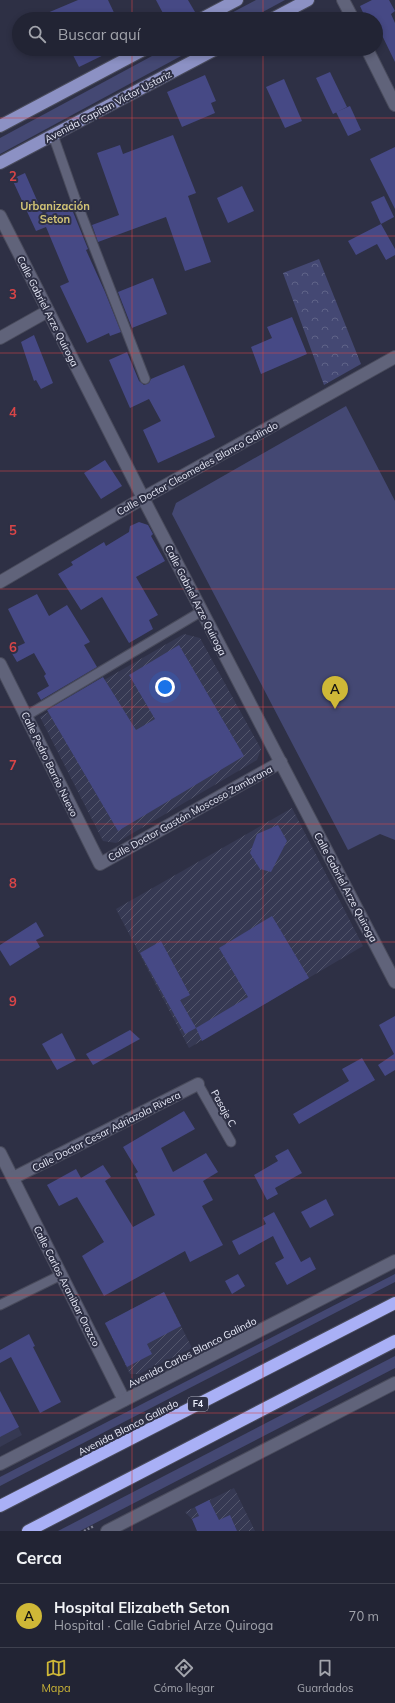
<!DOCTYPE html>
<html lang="es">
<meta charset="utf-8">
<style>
:root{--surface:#222434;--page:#2e3040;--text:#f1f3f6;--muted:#a2a4ac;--line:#3f414f;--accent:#cfb837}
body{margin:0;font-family:Mulish,sans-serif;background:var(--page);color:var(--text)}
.you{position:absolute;left:165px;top:687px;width:14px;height:14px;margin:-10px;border:3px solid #fff;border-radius:50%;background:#1a73e8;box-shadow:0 0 0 6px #1a73e833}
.badge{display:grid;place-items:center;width:26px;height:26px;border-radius:50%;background:var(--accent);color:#111;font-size:13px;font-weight:700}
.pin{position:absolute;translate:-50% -33px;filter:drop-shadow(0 1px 2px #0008)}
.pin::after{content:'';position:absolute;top:21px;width:14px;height:12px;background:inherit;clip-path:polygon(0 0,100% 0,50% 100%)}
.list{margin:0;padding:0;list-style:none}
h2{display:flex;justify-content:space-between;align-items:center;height:52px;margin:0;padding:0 16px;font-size:17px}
h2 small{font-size:13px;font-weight:400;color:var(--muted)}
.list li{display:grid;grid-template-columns:26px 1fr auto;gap:12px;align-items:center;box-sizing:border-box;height:64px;padding:0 16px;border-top:1px solid var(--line)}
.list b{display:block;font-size:15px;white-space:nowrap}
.list p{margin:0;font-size:13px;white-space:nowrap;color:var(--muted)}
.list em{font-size:13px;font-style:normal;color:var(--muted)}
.icon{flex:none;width:22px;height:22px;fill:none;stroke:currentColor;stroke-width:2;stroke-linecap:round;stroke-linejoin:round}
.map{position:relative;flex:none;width:395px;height:1531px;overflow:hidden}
.search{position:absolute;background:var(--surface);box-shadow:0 2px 6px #0003;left:12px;right:12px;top:12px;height:44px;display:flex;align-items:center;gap:10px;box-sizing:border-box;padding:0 14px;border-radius:22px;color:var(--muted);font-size:15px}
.sheet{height:116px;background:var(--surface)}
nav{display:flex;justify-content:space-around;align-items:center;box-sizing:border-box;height:56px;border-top:1px solid var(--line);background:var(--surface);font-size:11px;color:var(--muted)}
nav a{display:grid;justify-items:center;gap:2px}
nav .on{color:var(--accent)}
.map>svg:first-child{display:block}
</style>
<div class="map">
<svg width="395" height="1531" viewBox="0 0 395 1531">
<defs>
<pattern id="industrial-furrows" width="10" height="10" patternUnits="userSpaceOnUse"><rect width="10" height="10" fill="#363953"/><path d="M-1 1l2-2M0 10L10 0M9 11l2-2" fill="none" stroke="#53566c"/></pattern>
<pattern id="forest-crowns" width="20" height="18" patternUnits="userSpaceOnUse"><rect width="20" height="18" fill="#444873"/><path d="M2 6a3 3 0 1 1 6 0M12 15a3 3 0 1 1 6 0" fill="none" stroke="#5f6388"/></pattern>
</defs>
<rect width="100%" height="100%" fill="#2e3045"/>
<path fill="#363953" d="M0,1391l22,44 -22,12z"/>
<g fill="url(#industrial-furrows)">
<path d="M184,634l16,4 61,111 -4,11 -141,83 -13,-2 -63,-124z"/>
<path d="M292,808l71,138 -174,102 -73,-139z"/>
<path d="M164,1292l28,56 -53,26h-9l-25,-51z"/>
<path d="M234,1488l21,43h-57l-6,-12 -7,-7z"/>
</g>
<g fill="#444873">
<path d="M256,0h29l-35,19h-30z"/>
<path d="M165,49h29l-194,105v-16z"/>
<path d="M346,406l49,95v339l-15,-6 -32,16 -176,-336 4,-11z"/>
<path d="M395,1274v8l-395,204v-9z"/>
<path d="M395,1356v12l-315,163h-22z"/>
</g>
<path fill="url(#forest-crowns)" d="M319,259l42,105 -37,21 -41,-112z"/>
<g fill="#464985">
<path d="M78,0h30l9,19h-84z"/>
<path d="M156,0h32l7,12 -15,7h-14z"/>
<path d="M372,0h17l6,11 -4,3 4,9v39l-19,-39v-4h-10l-6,-13z"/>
<path d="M70,49h46l-37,18z"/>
<path d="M330,72l17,35 -14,7 -17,-36z"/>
<path d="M205,75l11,26 -5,2 4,10 -33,14 -15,-35z"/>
<path d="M284,79l18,42 -17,7 -19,-41z"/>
<path d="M350,106l11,24 -13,6 -12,-24z"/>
<path d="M173,135l23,58 -8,3 23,66 -26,9 -19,-54 -68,25 -6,-17 27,-10 -22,-62 23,-8 3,9z"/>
<path d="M395,147v62l-25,-50z"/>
<path d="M25,173l18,41 26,-12 19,47 -2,1 19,42 16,40 -11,4 -1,-3 -22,10 -27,-57 9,-4 -23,-55 -10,4 -24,-52z"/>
<path d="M242,186l12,25 -26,12 -11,-25z"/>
<path d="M384,196l10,21 -13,7 -10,-22z"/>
<path d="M381,224l14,25v6l-9,5 -9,-16 -21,11 -8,-14z"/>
<path d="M153,278l14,36 -35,14 -14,-36z"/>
<path d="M292,317l15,37 -46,20 -10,-27 21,-9 -5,-11z"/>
<path d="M34,335l19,48 -12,6 -5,-9 -2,1 -13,-39z"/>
<path d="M127,352l12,29 5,4 5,-2 2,-4 33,-14 31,72 -57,26 -15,-33 18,-9 -12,-22 -19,9 -21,-48z"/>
<path d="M105,460l17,26 -21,13 -17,-26z"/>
<path d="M139,522l9,3 5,9 -2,2 14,25 -29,16 22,38 -9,5 4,9 -24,14 -27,-46 -21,13 -23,-36 15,-9 -2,-3 33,-20 2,4 23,-14 1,-6z"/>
<path d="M37,594l12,22 18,-11 23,37 -6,3 13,22 -56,33 -4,-7 12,-7 -5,-10 2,-2 -12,-21 -17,9 -7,-12 15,-7 -17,-34z"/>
<path d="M179,645l65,111 -126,75 -71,-121 56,-33 33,53 19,-11 -26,-44z"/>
<path d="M278,825l9,16 -16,31 -11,-3 -10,-16 7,-19z"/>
<path d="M272,916l37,62 -107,63 -6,-13 52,-31 -29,-49z"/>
<path d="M36,922l8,14 -8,4 4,7 -30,19 -10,-16v-5z"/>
<path d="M161,941l29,54 -10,5 16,28 -11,6 -45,-81z"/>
<path d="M395,1016v54l-10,6 -7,-11 16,-11 -15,-29z"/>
<path d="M130,1030l10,9 -47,26 -7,-11z"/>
<path d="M62,1033l14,27 -19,10 -15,-26z"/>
<path d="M362,1058l13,22 -76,44 -6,-10 56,-33 -7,-12z"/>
<path d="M184,1111l11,18 -34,19 12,24 33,-19 12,19 -15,9 10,19 -11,6 21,39 -33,17 -5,-11 -81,45 -22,-40 22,-14 -27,-45 -18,9 -12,-21 29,-16 5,9 22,-13 8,12 -6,4 28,46 22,-12 -20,-41 3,-2 -15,-25z"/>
<path d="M288,1149l14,24 -27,15 3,6 -11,6 -13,-25 24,-14 -3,-5z"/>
<path d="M326,1199l8,16 -24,13 -9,-16z"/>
<path d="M274,1212l27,50 9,-5 6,12 -29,16 -12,-22 9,-5 -11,-22 -34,19 -7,-14 34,-17 -3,-6z"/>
<path d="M238,1274l7,12 -13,8 -7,-13z"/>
<path d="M164,1292l17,34 -34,18 5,10 -25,13 -22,-44z"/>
<path d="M29,1334l6,12 -2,1 28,55 -21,11 -29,-56 -11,6v-13z"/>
<path d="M0,1391l19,36 -19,10z"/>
<path d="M209,1500l10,20 11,-5 7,16h-40l-5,-12 7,-3 -4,-9z"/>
</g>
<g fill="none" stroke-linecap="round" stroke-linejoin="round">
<defs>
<g id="lane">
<path d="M53,135l22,63 70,181"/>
<path d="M26,716l176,-105"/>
<path d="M198,1084l33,58"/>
<path d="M0,1305l61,-30"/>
</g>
<g id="street">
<path d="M343,0l10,19"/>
<path d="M367,49l28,56"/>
<path d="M0,216l143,282 252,484"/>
<path d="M0,338l48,-27"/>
<path d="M0,582l143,-84 252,-141"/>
<path d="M0,664l100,200 181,-102"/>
<path d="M0,1153l124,247"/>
<path d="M13,1178l185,-94"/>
<path d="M0,1464l395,-203"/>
<path d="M107,1531l288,-148"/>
</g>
<g id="primary">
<path d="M201,19l36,-19"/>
<path d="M272,19l36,-19"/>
<path d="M0,126l145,-77"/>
<path d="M0,163l216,-114"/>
</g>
<g id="highway">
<path d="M0,1506l395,-203"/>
<path d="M28,1531l367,-190"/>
</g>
</defs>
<use href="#lane" stroke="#494b5c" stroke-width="11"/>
<use href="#street" stroke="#494b5c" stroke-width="14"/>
<use href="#primary" stroke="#494b5c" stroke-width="14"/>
<use href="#highway" stroke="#494b5c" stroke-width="14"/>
<path stroke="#7c7e90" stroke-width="2.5" stroke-dasharray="2 2" stroke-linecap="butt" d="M84,1531l10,-5"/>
<use href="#lane" stroke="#60637a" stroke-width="9"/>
<use href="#street" stroke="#60637a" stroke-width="12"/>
<use href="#primary" stroke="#8c91c4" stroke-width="12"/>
<use href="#highway" stroke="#a9b0f6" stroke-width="12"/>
</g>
<path fill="none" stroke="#d94547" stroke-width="1" stroke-opacity="0.55" d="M132,0v19M263,0v19M132,49v1482M263,49v1482M0,118h395M0,236h395M0,353h395M0,471h395M0,589h395M0,707h395M0,824h395M0,942h395M0,1060h395M0,1178h395M0,1295h395M0,1413h395"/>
<g text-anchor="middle" stroke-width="4" stroke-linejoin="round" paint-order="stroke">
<rect fill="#2e3045" stroke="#b1b3c3" stroke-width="1" x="188" y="1397" width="20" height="14" rx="3"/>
<g font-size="9" font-weight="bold" fill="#e9ebf9">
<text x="198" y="1407">F4</text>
</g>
<g font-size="10" fill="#e9ebf9" stroke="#2e3045">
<text transform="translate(108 106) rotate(-28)" y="4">Avenida Capitan Víctor Ustariz</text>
<text transform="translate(48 311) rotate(63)" y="4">Calle Gabriel Arze Quiroga</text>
<text transform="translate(197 468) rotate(-29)" y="4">Calle Doctor Cleomedes Blanco Galindo</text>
<text transform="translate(196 600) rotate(63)" y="4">Calle Gabriel Arze Quiroga</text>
<text transform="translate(50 764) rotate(64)" y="4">Calle Pedro Barrio Nuevo</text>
<text transform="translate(190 813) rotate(-29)" y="4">Calle Doctor Gastón Moscoso Zambrana</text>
<text transform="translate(346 887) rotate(62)" y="4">Calle Gabriel Arze Quiroga</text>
<text transform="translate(224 1108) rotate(61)" y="4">Pasaje C</text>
<text transform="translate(106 1131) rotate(-27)" y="4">Calle Doctor Cesar Adriazola Rivera</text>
<text transform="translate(67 1286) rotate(63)" y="4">Calle Carlos Aranibar Orozco</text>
<text transform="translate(192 1352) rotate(-27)" y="4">Avenida Carlos Blanco Galindo</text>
<text transform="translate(128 1427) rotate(-27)" y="4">Avenida Blanco Galindo</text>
</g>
<g font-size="11" font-weight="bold" fill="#d2c476" stroke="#2e3045">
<text x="55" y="210">Urbanización<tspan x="55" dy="13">Seton</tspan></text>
</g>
</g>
<g font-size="13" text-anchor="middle" font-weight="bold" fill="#d94547" stroke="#2e3045" stroke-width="4" stroke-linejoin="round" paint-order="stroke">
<text x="13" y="181">2</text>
<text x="13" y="299">3</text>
<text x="13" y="417">4</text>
<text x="13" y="535">5</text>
<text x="13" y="652">6</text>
<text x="13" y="770">7</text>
<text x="13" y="888">8</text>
<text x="13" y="1006">9</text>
</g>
</svg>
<div class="you"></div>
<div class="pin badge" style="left:335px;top:709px">A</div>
<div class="search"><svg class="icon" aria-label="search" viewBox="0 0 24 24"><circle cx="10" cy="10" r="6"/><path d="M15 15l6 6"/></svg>Buscar aquí</div>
</div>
<section class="sheet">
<h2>Cerca<small></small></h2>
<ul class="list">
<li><span class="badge">A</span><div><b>Hospital Elizabeth Seton</b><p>Hospital · Calle Gabriel Arze Quiroga</p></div><em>70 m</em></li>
</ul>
</section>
<nav>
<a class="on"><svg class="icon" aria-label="map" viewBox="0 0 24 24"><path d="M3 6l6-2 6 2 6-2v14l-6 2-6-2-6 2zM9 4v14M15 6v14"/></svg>Mapa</a>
<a><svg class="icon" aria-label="directions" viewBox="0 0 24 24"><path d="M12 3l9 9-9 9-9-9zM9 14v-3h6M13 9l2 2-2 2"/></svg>Cómo llegar</a>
<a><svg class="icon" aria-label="saved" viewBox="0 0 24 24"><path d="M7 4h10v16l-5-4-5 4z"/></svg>Guardados</a>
</nav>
